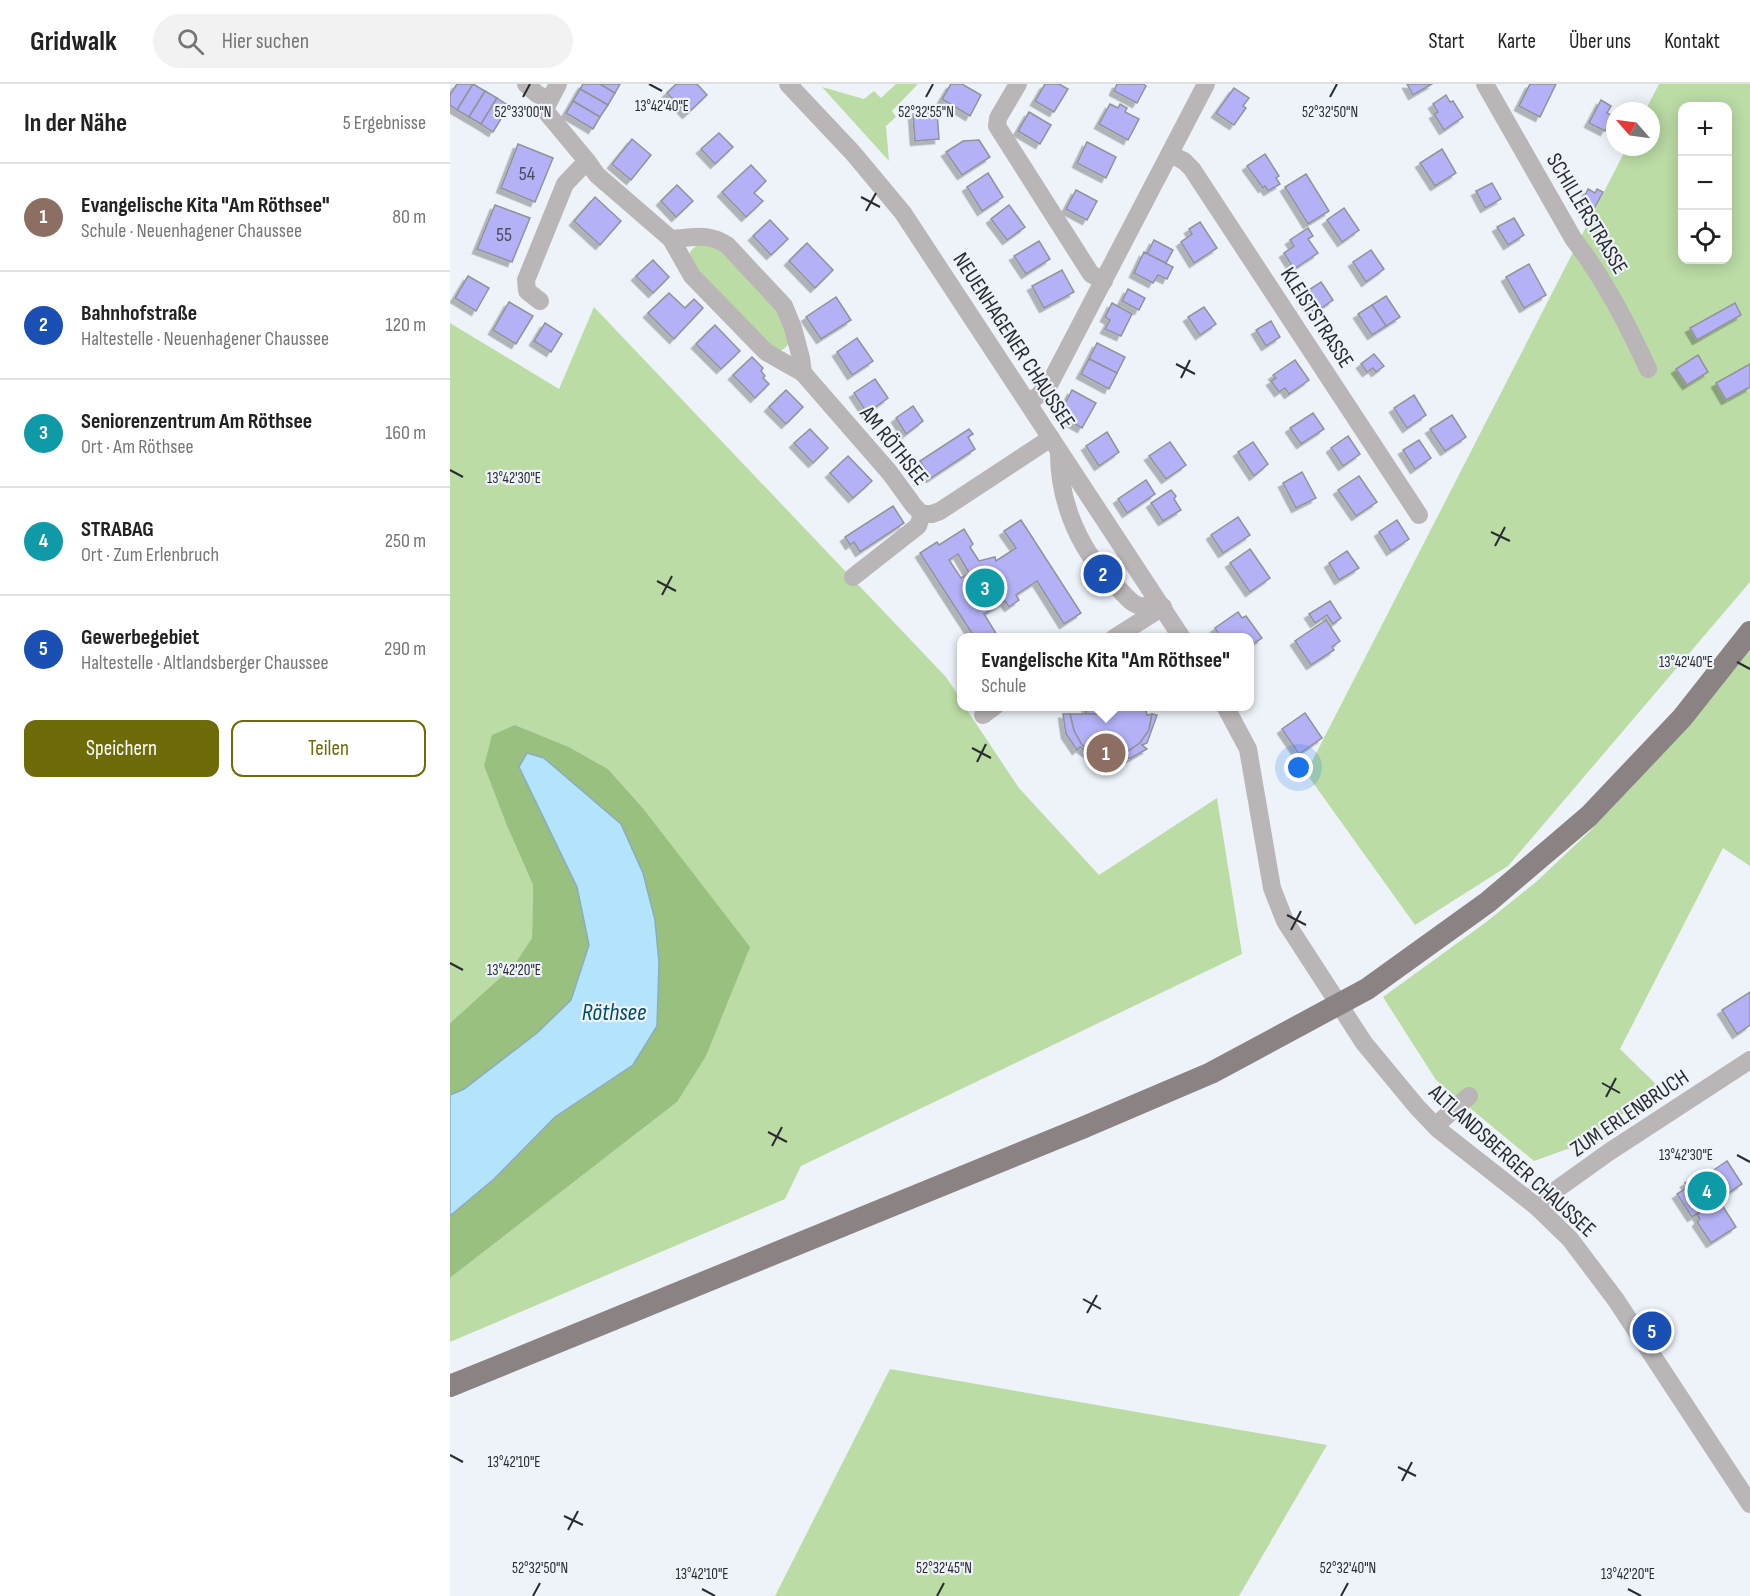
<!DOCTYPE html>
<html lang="de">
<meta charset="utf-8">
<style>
:root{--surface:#fff;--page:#f2f2f2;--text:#222;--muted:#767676;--line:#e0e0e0;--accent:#6e6b09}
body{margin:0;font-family:"Sofia Sans Condensed",sans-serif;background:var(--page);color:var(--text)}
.controls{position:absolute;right:18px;top:18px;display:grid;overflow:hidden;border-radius:12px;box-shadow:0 3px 15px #0003}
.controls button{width:54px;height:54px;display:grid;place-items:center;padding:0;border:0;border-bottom:2px solid var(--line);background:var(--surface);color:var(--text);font:30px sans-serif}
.compass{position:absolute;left:1156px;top:18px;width:54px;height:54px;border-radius:50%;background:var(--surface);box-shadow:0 3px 15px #0003;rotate:298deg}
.you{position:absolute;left:849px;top:684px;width:21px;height:21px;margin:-15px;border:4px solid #fff;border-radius:50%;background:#1a73e8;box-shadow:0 0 0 9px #1a73e833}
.badge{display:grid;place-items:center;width:39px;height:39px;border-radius:50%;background:var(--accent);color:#fff;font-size:20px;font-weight:700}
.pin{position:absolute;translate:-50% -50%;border:3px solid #fff;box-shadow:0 2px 6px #0006}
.popup{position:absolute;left:507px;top:549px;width:297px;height:78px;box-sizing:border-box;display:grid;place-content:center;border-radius:12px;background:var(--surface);filter:drop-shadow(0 2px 4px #0005);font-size:20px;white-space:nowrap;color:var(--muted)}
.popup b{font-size:22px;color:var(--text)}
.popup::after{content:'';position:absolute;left:50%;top:100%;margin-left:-12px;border:12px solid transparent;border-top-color:var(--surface)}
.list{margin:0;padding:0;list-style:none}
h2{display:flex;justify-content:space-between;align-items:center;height:78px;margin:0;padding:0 24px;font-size:26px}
h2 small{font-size:20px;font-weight:400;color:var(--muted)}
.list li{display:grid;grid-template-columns:39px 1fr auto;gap:18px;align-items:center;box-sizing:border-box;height:108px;padding:0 24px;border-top:2px solid var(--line)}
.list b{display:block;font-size:22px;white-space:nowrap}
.list p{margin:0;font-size:20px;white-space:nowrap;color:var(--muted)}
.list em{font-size:20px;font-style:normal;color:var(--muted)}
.actions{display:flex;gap:12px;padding:18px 24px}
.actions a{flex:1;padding:14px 0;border:2px solid var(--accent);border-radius:12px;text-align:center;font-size:21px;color:var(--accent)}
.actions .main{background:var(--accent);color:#fff}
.icon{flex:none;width:33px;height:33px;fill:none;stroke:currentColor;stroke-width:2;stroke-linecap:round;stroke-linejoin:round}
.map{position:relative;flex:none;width:1300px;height:1512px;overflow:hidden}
header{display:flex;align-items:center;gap:36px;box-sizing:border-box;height:84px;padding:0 30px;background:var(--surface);border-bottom:2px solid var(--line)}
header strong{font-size:28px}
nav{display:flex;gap:33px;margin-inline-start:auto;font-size:21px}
.search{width:420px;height:54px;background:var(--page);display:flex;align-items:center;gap:15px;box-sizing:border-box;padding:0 21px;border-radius:33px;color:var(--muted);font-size:22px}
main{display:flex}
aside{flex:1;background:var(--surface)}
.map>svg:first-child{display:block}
</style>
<header>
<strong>Gridwalk</strong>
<div class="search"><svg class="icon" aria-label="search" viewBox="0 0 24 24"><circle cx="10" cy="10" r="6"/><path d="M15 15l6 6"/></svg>Hier suchen</div>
<nav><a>Start</a><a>Karte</a><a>Über uns</a><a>Kontakt</a></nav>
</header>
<main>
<aside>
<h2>In der Nähe<small>5 Ergebnisse</small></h2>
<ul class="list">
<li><span class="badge" style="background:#8d6e63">1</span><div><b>Evangelische Kita &quot;Am Röthsee&quot;</b><p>Schule · Neuenhagener Chaussee</p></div><em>80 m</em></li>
<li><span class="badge" style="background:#1a4fb4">2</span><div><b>Bahnhofstraße</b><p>Haltestelle · Neuenhagener Chaussee</p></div><em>120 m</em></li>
<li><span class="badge" style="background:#0f9aa8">3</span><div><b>Seniorenzentrum Am Röthsee</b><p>Ort · Am Röthsee</p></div><em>160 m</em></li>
<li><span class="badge" style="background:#0f9aa8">4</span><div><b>STRABAG</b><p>Ort · Zum Erlenbruch</p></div><em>250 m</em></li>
<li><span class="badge" style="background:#1a4fb4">5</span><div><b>Gewerbegebiet</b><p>Haltestelle · Altlandsberger Chaussee</p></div><em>290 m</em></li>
</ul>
<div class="actions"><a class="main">Speichern</a><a>Teilen</a></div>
</aside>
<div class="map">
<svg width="1300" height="1512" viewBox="0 0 1300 1512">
<defs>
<filter id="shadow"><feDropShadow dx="-4.5" dy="4.5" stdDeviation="0" flood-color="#0004"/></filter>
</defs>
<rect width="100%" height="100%" fill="#eef3fa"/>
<g fill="#bbdca5" fill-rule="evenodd">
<path d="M446,0h22l-26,27 4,6 -10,9 3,35 -67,-74 42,12 10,-8 7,7z"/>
<path d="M1209,0h91v498l-242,284 -93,59 -109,-152 321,-626h24v-36h-6zM1232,22h46v154h-46z"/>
<path d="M261,158l68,66 10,34c-4,8 -7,9 -15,8l-76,-76 -10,-17c4,-12 12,-13 23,-15z"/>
<path d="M144,223l352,370 16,24v5l3,1 54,81 80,87 118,-77 25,156 -441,212 -16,33 -335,143v-64l227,-176 5,-242 -40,-53 -34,-38 -39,-22 -54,-22 -31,41 23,60 26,59 -1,53 -18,27 -64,58v-700l109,66z"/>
<path d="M1300,561v221l-27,-18 -103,201 41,40 -88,58 -39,14 -98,-81 -53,-83 102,-74 51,-41 54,-51 88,-94z"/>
<path d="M440,1285l437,76 -88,151h-464z"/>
</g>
<path fill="#99c07f" d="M65,641l54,22 39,22 34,38 108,140 -44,109 -29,46 -227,176v-62l44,-37 61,-62 78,-52 24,-39 2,-63 -4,-43 -12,-48 -124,-105 58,120 12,58 -17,55 -35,33 -73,56 -14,6v-72l64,-58 18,-27 1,-53 -26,-59 -23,-60 8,-31z"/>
<path fill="#b3e4fb" stroke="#8aacbe" stroke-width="1.5" d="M77,669l17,5 77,66 22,49 12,47 4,43 -2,63 -24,39 -78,52 -61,62 -44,37v-121l14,-6 73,-56 34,-33 18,-55 -12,-58 -58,-120z"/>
<g fill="#b4b1f6" stroke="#92929a" stroke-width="1.5" fill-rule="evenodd" filter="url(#shadow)">
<path d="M7,0h16l-16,26 -7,-5v-10z"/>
<path d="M23,0l12,7 -16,26 -12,-7z"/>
<path d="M133,0h17l15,9 -7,12 -28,-16z"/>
<path d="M150,0h20l-5,9z"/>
<path d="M226,0h21l10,11 -20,19 -20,-21z"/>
<path d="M501,0h11l19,11 -11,21 -28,-17z"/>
<path d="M595,0h14l9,5 -14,23 -19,-11z"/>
<path d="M667,0h26l3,2 -9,17 -23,-12z"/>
<path d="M957,0h25l-19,11z"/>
<path d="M1080,0h26l-16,33 -21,-11z"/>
<path d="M784,4l15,10 -6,8 3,2 -12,17 -18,-12z"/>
<path d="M130,5l28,16 -8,12 -27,-16z"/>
<path d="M35,7l12,7 -16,26 -12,-7z"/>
<path d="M996,11l4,7 3,-1 10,16 -19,13 -10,-16 4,-2 -5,-8z"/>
<path d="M47,14l12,8 -16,26 -12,-8z"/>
<path d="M1151,16l10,6 -4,7 6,3 -8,15 -16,-8z"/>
<path d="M123,17l27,16 -7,12 -27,-16z"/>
<path d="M660,20l8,4 2,-4 7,4 -2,4 14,7 -11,21 -29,-16z"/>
<path d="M487,28l2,27 -24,2 -2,-27z"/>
<path d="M579,28l22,13 -11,19 -22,-13z"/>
<path d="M269,49l14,14 -18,17 -14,-15z"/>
<path d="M182,55l19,16 -20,25 -19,-16z"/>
<path d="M529,56l11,17 -28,18 -16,-23 17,-11z"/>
<path d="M637,58l29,15 -10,21 -29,-15z"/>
<path d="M68,60l35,14 -18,44 -34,-14z"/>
<path d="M992,65l14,24 -21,13 -15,-23z"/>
<path d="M815,70l14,22 -3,2 4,6 -12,7 -3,-5 -2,2 -16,-22z"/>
<path d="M301,81l15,16 -12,12 9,8 -17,16 -24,-25z"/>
<path d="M538,89l15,24 -21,14 -15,-24z"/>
<path d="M856,90l23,37 -21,13 -23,-37z"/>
<path d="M1042,99l9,16 -16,9 -9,-17z"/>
<path d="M227,101l16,16 -17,16 -15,-16z"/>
<path d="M1138,105l7,4 2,-4 6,3 -9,17 -12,-7z"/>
<path d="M626,106l21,11 -10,19 -21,-11z"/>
<path d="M145,113l26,24 -21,24 -26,-24z"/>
<path d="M45,121l35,13 -18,44 -35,-13z"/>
<path d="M559,121l16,22 -18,13 -16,-21z"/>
<path d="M894,124l15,22 -17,12 -15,-22z"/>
<path d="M1064,134l10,17 -16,10 -11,-18z"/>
<path d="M320,136l18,19 -17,16 -18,-19z"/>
<path d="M750,138l17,26 -23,15 -13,-21 11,-8 -3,-5z"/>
<path d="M858,144l5,8 -5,3 10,14 -24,16 -10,-16 10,-7 -4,-6z"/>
<path d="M704,156l19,10 -7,13 -19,-9z"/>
<path d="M589,157l11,18 -24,15 -12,-18z"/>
<path d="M357,159l26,27 -18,18 -26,-27z"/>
<path d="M921,166l13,19 -18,13 -13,-20z"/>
<path d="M694,168l29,15 -6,12 -9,-4 -5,8 -19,-10z"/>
<path d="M203,176l16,17 -16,16 -17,-17z"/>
<path d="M1079,180l17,31 -22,13 -18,-31z"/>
<path d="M612,186l12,22 -30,16 -12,-22z"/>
<path d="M18,192l21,12 -13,23 -21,-13z"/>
<path d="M871,198l12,18 -19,13 -13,-18z"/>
<path d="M678,205l17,9 -6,12 -17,-9z"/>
<path d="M219,209l16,15 9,-9 9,9 -29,31 -26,-26z"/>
<path d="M936,212l14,21 -14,9 -14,-21z"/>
<path d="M386,213l15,23 -30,19 -15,-22z"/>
<path d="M59,218l24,14 -17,28 -23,-14z"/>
<path d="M662,219l20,11 -11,22 -16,-7 5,-9 -5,-3z"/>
<path d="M1285,219l6,12 -44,25 -7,-12z"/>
<path d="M922,221l14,21 -14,9 -14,-21z"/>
<path d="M754,223l12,17 -16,11 -12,-18z"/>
<path d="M821,237l9,16 -14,9 -10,-16z"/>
<path d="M95,239l17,11 -11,18 -17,-11z"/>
<path d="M265,241l25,26 -19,18 -25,-25z"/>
<path d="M407,254l16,23 -21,14 -15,-23z"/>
<path d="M647,259l28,14 -8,16 -28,-14z"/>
<path d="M924,270l10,12 -8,6 -3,-4 -6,4 -6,-8z"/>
<path d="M1248,271l10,17 -21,13 -11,-16z"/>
<path d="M302,273l11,11 -2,3 4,5 -2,2 6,6 -14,14 -22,-23z"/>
<path d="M639,275l28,14 -8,16 -28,-15z"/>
<path d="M845,276l14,20 -20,14 -4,-6 -6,4 -8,-11 5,-3 -3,-3z"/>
<path d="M1300,280v23l-24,13 -10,-17z"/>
<path d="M425,295l13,19 -21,15 -13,-20z"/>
<path d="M336,306l17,17 -17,17 -17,-17z"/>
<path d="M622,306l24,13 -14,25 -23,-13z"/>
<path d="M964,311l12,20 -19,13 -13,-20z"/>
<path d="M463,322l10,15 -17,13 -10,-16z"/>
<path d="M863,329l11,16 -23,15 -11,-16z"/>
<path d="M1002,331l14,22 -21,14 -15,-22z"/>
<path d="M360,345l18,19 -15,15 -19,-20z"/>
<path d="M519,345l4,5 -5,3 7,12 -44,29 -11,-17z"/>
<path d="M657,348l12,20 -20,14 -13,-20z"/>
<path d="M898,352l12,18 -17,12 -12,-18z"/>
<path d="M969,356l12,18 -16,11 -12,-19z"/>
<path d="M720,358l16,23 -20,14 -17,-23z"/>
<path d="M803,358l15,22 -14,12 -16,-24z"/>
<path d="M398,372l24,25 -19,17 -23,-25z"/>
<path d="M852,388l14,26 -20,10 -13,-25z"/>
<path d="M909,392l18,26 -21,14 -18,-26z"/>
<path d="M696,396l9,14 -28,19 -9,-14z"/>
<path d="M721,406l5,6 -2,3 7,11 -18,11 -12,-18z"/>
<path d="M443,422l11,17 -44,29 -6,-10 -4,3 -5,-8z"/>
<path d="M788,433l12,18 -27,18 -12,-18z"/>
<path d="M571,436l60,93 -17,11 -27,-43 -21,14 3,5 -10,7 -4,-6 -21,13 13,21 -5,3h-17l-55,-85 17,-11 2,3 25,-16 9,15 -3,3 9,14 16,-4 1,4 20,-13 -12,-17zM508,470l11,19 -8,5 -12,-18z"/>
<path d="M947,436l12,19 -18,12 -12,-19z"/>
<path d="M800,465l20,29 -20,14 -20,-29z"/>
<path d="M897,467l12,17 -20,12 -10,-17z"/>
<path d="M880,517l11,17 -8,6 -6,-9 -12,8 -6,-9z"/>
<path d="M788,528l4,6 4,-2 16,22 -12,8v-8h-29l-6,-10z"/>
<path d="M876,536l14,21 -8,6 2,3 -23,15 -16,-24z"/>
<path d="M637,622h21l-8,8h-14z"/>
<path d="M658,622h37l2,9 5,-1 -3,16 -9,13 -12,8 -14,3v4l-18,-3 -14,-10 -8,-14 -4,-17h30z"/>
<path d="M855,629l17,25 -23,16 -17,-25z"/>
<path d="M613,630h7l4,17 8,14 14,10 18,3v-4l14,-3 12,-8 9,-13 3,-16 5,1 -10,28 -5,2 5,4 -16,9 -18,3 -17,-3 -16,-11 -3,3 -11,-16z"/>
<path d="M1300,908v33l-13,9 -15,-24z"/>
<path d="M1277,1077l15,23 -50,33 -15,-23 11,-7 -3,-4 5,-3 6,2z"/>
<path d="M1272,1121l14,22 -25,16 -14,-21 3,-3 -3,-4 11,-8 3,5z"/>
</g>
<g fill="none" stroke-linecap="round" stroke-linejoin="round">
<g stroke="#bab5b6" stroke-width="18">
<path d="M76,0l11,10 12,6"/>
<path d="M108,0l-12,23 1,6 40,48 10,14 74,64 21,37 74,76 37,21 87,100 24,33 8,8h10l8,-3 111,-73"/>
<path d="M338,0l65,69 50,60 279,425"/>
<path d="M568,0l-20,34 -1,8 94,148 13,7"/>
<path d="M1035,0l89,156c30,38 54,85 74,129"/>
<path d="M720,70l14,7 8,8 227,346"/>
<path d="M221,155c23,-1 36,-7 56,6l57,61 9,22 8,30 2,15"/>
<path d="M90,217l-13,-10 -1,-11 39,-96 22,-23"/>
<path d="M579,318l10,-7 11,-12 156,-299"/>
<path d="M609,369c0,51 22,101 59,135 5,5 11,13 17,16 7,4 20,2 28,3"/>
<path d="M403,493l65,-51 4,-12"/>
<path d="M664,554l49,-31"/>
<path d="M775,622l23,43 24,139 13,33 79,122 53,64 22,23 98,77 33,32 46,61 134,204"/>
<path d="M533,631l12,-9"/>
<path d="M985,1042l34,-30"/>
<path d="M1087,1123l16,-15 56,-40 141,-92"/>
</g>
<path stroke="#8a8283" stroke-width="22" d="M0,1302l632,-258 129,-55 156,-84 121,-87 101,-86 93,-98 68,-86"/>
</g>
<path fill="none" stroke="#292b2e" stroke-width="2" d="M199,0l13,7M73,13l7,-13M476,13l7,-13M880,13l7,-13M411,113l19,10M416,127l10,-18M726,280l19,10M731,294l9,-18M0,386l13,7M1041,448l19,9M1045,462l10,-19M207,497l19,10M212,511l10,-19M1287,578l13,7M522,664l19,10M527,678l9,-18M837,831l19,10M841,846l10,-19M0,879l13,7M1152,999l18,10M1156,1013l10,-19M318,1048l19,10M322,1062l10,-19M1287,1071l13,7M633,1215l18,10M637,1229l10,-18M0,1371l13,7M948,1383l18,9M952,1397l10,-19M114,1432l19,9M118,1446l10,-19M252,1505l13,7M1178,1505l13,7M83,1512l7,-13M487,1512l7,-13M891,1512l7,-13"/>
<g text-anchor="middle" stroke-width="4.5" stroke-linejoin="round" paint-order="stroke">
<g font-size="20" fill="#4c4c60">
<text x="77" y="96">54</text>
<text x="54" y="157">55</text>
</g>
<g font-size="22" fill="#292b2e" stroke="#eef3fa">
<text transform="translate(1138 129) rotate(59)" y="8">SCHILLERSTRASSE</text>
<text transform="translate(868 233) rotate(57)" y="8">KLEISTSTRASSE</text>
<text transform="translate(565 256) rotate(57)" y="8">NEUENHAGENER CHAUSSEE</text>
<text transform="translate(445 361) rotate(51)" y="8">AM RÖTHSEE</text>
<text transform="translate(1179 1028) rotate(-34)" y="8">ZUM ERLENBRUCH</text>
<text transform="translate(1063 1076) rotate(42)" y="8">ALTLANDSBERGER CHAUSSEE</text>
</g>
<g font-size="24" font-style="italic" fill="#004c66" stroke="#eef3fa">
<text x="164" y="936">Röthsee</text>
</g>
</g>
<g font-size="15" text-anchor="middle" fill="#292b2e" stroke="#eef3fa" stroke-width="4.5" stroke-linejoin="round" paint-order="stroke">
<text x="212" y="27">13°42'40"E</text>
<text x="73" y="33">52°33'00"N</text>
<text x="476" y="33">52°32'55"N</text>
<text x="880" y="33">52°32'50"N</text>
<text x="64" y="399">13°42'30"E</text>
<text x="1236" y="583">13°42'40"E</text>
<text x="64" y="891">13°42'20"E</text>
<text x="1236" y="1076">13°42'30"E</text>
<text x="64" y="1383">13°42'10"E</text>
<text x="90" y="1489">52°32'50"N</text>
<text x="494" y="1489">52°32'45"N</text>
<text x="898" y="1489">52°32'40"N</text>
<text x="252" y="1495">13°42'10"E</text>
<text x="1178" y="1495">13°42'20"E</text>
</g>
</svg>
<div class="controls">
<button>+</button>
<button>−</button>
<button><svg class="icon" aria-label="locate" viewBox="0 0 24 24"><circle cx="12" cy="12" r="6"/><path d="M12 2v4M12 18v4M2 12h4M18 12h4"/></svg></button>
</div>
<svg class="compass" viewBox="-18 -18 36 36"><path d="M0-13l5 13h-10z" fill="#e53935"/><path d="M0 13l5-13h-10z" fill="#767676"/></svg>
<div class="you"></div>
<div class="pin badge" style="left:656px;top:669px;background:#8d6e63">1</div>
<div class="popup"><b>Evangelische Kita &quot;Am Röthsee&quot;</b>Schule</div>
<div class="pin badge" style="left:653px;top:490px;background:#1a4fb4">2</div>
<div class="pin badge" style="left:535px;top:504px;background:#0f9aa8">3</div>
<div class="pin badge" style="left:1257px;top:1107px;background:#0f9aa8">4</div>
<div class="pin badge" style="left:1202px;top:1247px;background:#1a4fb4">5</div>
</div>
</main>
